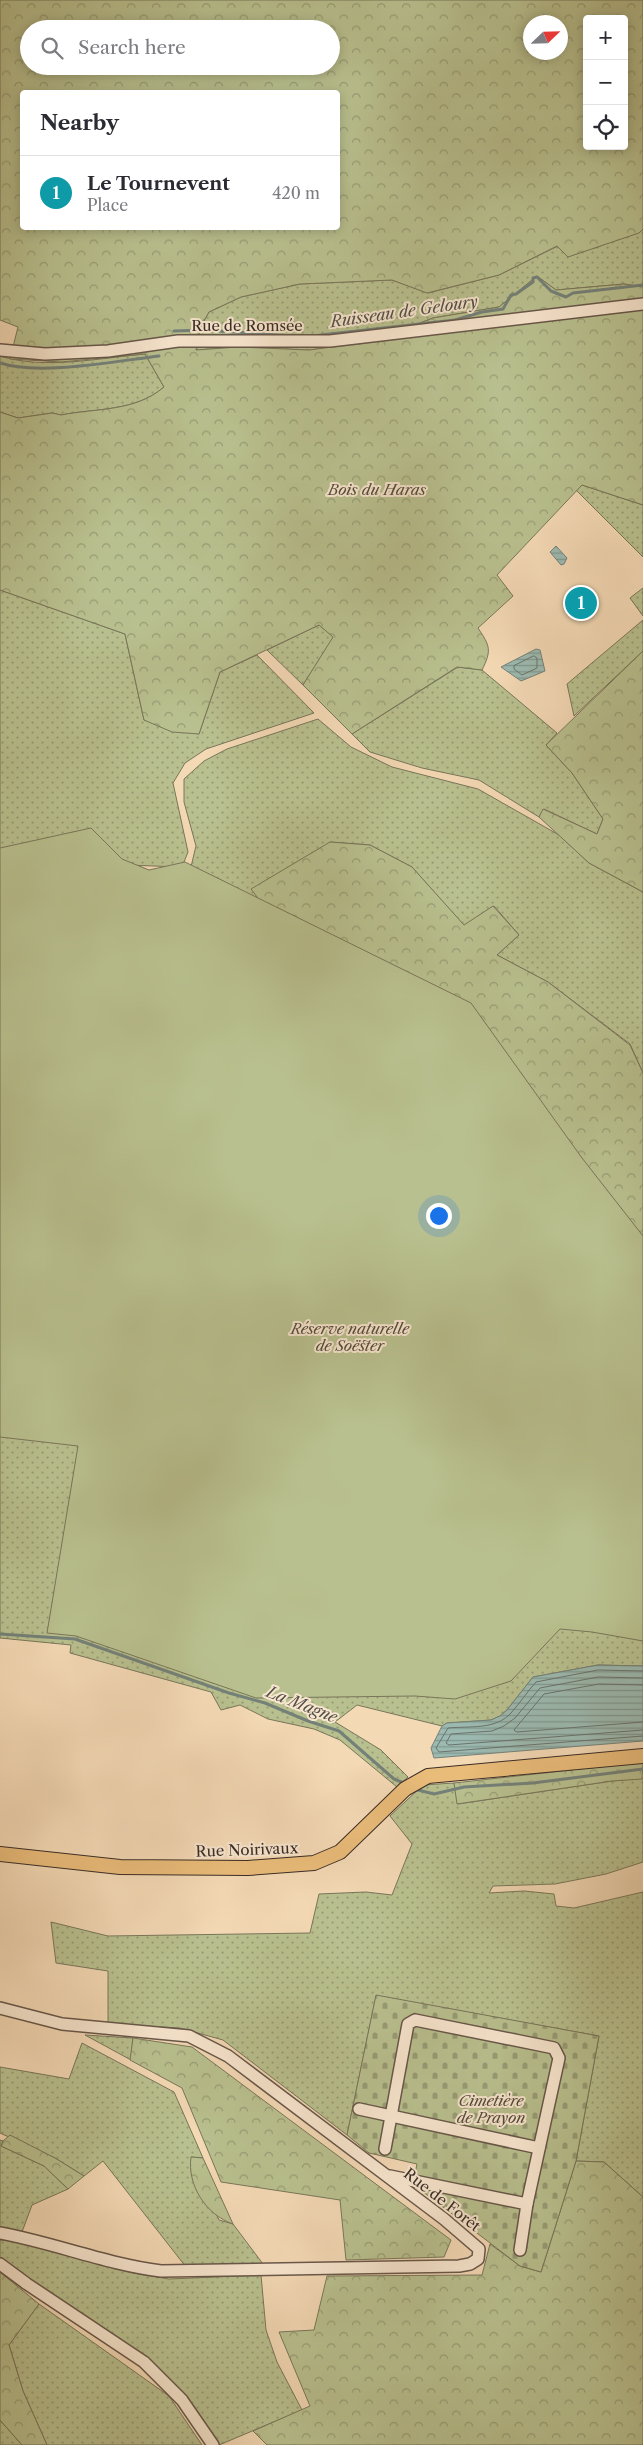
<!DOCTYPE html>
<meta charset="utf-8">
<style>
:root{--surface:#fff;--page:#f2f2f3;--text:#2b2b33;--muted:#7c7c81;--line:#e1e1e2;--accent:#b45309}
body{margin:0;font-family:"Libre Caslon Text",serif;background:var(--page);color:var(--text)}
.controls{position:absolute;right:15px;top:15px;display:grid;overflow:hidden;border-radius:5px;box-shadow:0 2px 12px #0003}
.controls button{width:45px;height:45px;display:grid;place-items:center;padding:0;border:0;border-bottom:1px solid var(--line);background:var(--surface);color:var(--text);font:25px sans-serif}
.compass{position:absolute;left:523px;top:15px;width:45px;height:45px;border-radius:50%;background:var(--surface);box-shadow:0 2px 12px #0003;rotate:67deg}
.you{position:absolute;left:438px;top:1215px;width:18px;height:18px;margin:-12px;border:4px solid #fff;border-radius:50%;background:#1a73e8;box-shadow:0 0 0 8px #1a73e833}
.badge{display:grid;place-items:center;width:32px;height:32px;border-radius:50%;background:var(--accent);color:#fff;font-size:16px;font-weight:700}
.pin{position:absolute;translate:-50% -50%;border:2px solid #fff;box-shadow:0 1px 5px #0006}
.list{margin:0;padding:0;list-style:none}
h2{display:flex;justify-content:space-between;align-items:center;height:65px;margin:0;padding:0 20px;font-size:21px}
h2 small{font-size:16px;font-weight:400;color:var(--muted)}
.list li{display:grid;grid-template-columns:32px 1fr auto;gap:15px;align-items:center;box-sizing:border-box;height:75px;padding:0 20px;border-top:1px solid var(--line)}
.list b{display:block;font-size:19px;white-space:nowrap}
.list p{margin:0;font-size:16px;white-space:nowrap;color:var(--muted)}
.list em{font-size:16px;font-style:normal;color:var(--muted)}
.icon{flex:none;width:28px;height:28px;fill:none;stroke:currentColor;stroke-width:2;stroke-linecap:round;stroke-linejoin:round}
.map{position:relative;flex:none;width:643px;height:2445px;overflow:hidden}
.search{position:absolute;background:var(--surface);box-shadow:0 2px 12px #0003;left:20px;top:20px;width:320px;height:55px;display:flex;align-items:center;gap:12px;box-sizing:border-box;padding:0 18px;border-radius:28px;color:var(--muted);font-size:19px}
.panel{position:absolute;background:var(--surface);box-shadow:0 2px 12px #0003;left:20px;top:90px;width:320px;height:140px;border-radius:5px}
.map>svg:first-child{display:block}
</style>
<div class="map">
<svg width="643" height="2445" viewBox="0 0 643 2445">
<defs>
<pattern id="grass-dots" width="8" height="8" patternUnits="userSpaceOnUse" patternTransform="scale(1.25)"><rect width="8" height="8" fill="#b9c08f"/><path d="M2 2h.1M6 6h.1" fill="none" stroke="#979c75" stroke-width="1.8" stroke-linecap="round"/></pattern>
<pattern id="forest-crowns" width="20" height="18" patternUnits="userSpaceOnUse" patternTransform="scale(1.25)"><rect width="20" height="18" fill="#b9c08f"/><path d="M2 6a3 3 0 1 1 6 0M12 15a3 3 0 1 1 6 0" fill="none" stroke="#979c75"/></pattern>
<pattern id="cemetery-stones" width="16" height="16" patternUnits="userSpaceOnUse" patternTransform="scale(1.25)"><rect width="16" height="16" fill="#b9c08f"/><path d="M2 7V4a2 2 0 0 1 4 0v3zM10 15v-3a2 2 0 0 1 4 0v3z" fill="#979c75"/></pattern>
<pattern id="water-rules" width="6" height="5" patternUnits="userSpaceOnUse" patternTransform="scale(1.25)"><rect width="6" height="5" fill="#9cbab1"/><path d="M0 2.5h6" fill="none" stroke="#809790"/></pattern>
</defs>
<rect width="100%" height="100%" fill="#f4d9b5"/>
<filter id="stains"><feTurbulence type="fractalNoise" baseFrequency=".004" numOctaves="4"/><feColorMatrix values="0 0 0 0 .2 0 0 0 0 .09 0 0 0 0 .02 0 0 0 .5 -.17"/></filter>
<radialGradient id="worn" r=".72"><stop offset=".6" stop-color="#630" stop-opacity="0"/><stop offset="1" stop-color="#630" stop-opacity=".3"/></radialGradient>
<g fill="url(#grass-dots)" stroke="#79765a">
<path d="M643,229v58l-19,-3 -68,6 -19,-14 -38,31 -66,11 -62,24 -62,8 -71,-3 -42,3 4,-22 9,-16 32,-15 59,-13 92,-4 36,13 71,-18 59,-29 37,2z"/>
<path d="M145,354l19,33c-29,25 -68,21 -103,28l-9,-2 -34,5 -18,-6v-56c45,14 99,2 145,-2z"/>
<path d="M582,485l61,20v52l-67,-67z"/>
<path d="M643,588v28l-13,-18z"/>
<path d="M0,590l125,44 19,86 55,14 21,-62 37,-17 57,58 -108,36 -21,14 -12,20 15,69 -6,15 -113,-4 120,12 7,-29 -12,-44v-23l20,-18 23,-12 91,-30 33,28 41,20 86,22 81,46 30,28 54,29v181l-13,-29 -82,-62 -51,-27 22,-20 -25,-29 -30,20 -52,-59 -42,-22 -40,-3 -44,93 357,629v102l-45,-1 -65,12 -26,33 -7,6 -9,4 -44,3 -5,3 -85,-21 -22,17 46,28 27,27 -11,10 -57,-47 -26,-11 -46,-10 -28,-14 -19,5 -10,-18 -141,-39 1,-8 -71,-7z"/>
<path d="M643,620v31l-69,65 -7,-32z"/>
<path d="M319,625l15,12 -31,48 -36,-35z"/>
<path d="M458,667l24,3 75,63 -11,12 26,28 31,46 -6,15 -53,-25 -5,8 -60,-37 -57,-12 -52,-16 -18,-18z"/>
<path d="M643,1778v84l-37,12 -51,10 -62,2 -4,7 35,-2 30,3 2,12 18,2 69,-16v305l-39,-35 -28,-1 23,-125 -223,-40 -29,139 -124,-95 -43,-12 -72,-4v-53l-52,-8 -5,-41 57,14 202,-3 9,-39 47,-2 26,3 20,-51 -22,-28 33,-31 31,-2 4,21 154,-23z"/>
<path d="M85,2035l48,3 -2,22z"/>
<path d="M82,2043l92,49 29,66 -12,-1 28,63 14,4 30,40 -77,3 -83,-106 -19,15 -29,-18 -55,-25v-66l69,12z"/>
<path d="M0,2140l3,1 -2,5 43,20 24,23 -36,16 -10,27 -22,-5z"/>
<path d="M0,2240l17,1 112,31 40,7 92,-4 5,55 11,32 25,48 -83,35 -29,-44 -40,-38 -150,-103z"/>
<path d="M39,2304l130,92 33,49h-155l-24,-54 -14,-46z"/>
<path d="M0,2420l22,25h-22z"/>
</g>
<g fill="url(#forest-crowns)" stroke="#79765a" fill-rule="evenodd">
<path d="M0,0h643v229l-4,4 -71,24 -11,-11 -58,29 -72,18 -35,-13 -92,4 -59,13 -32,15 -9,16 -4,22 42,-3 71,3 62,-8 62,-24 66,-11 38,-31 19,14 68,-6 19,3v218l-61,-20 -85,90 16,21 -35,32c12,18 14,22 4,42l-25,-3 -105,67 -49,-49 30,-48 -14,-12 -99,47 -21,62 -27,-2 -28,-12 -19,-86 -125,-44v-178l18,6 34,-5 9,2c35,-7 74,-3 103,-28l-19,-33 -84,8 -51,-3 8,-32 -18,-7zM587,19h37v127h-37zM530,22h30v30h-30zM29,29h302v37h-302zM22,92h316v136h-316z"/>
<path d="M643,651v241l-54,-29 -50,-46 4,-8 54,25 6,-15 -31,-46 -26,-28z"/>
<path d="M330,842l40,3 42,22 52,58 29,-19 26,29 -22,20 51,27 82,63 13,28v491l-357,-629 -35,-46z"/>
<path d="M643,1762l-1,17 -30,2 -155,23 -3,-21z"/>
<path d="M133,2038l59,9 259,193 -7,17 -98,3 -6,-60 -119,-18 -39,-94 -52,-28z"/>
<path d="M10,2135l45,23 29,18 -16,13 -24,-23 -43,-20 2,-5z"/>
<path d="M191,2157l12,1 30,66c-27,-9 -46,-39 -42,-67z"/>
<path d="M576,2161l28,1 39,35v248h-376l-14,-14 57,-25 -31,-74 35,-2 13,-54 155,-1 8,-31 30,22 21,6z"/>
<path d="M0,2272l39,32 -30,41 14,46 24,54h-25l-22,-25z"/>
</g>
<path fill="url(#cemetery-stones)" stroke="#79765a" d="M376,1995l223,41 -23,125 -35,111 -21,-6 -107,-82 4,-20 -48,-11 -22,-18z"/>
<path fill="#b9c08f" stroke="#79765a" d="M91,828l31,31 27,11 36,-8 286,141 111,155 61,78v405l-51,-9 -32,-3 -49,52 -56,18 -40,-3 -159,2 -180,-62 -29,-3 31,-187 -78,-9v-589z"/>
<g fill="url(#water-rules)" stroke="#748179">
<path d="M556,546l11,12 -3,6 -3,1 -11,-13z"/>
<path d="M536,649l4,1 5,21 -24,10 -20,-14z"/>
<path d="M598,1665l45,1v75l-209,17 -3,-10 11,-22 5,-3 44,-3 9,-4 7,-6 26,-33z"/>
</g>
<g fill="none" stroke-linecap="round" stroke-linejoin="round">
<g stroke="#6a736c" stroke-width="1">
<path d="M534,656l3,2v10l-15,7 -8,-6v-3z"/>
<path d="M643,1671l-45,-1 -62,12c-9,10 -16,21 -25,31 -15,17 -42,13 -63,15l-12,20 3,4 204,-16"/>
<path d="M643,1678l-45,-1 -58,11 -25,30 -11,8 -12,5 -41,3 -5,9 3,2 194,-15"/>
<path d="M643,1685l-44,-1 -55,10 -30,36 3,2 126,-10"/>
</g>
<g stroke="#748179" stroke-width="3">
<path d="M174,331l29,-1 90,6"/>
<path d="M312,336l143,-16 27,-8 21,-3 8,-14 5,-1 17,-12v-4l4,-1 14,14 15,6 7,-4 70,-8"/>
<path d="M0,363c39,13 116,-2 159,-7"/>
<path d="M0,1634l75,5 154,54 36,10 43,18 31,10 55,48 10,4"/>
<path d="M414,1789l20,5 30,-7 69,-4 110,-14"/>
</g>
<defs>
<g id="minor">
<path d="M0,350l45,4 63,-3 70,-10h152l313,-37"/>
<path d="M0,2008l62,16 127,12 39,20 216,163 35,30 -1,10 -8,5 -11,2 -298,5c-55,-7 -107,-28 -161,-38"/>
<path d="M359,2109l180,39"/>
<path d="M385,2149l23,-125 7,-4 139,28 5,10 -32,146 -7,46"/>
<path d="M390,2176l137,28"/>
<path d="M0,2264l27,20 117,78 38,38 31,45"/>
</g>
<path id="major" d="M0,1854l120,13 128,1 66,-5 26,-11 65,-63 23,-13 215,-20"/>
</defs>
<use href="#minor" stroke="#68574a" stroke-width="14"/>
<use href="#major" stroke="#392c26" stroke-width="16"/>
<use href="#minor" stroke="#f8e6cf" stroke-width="11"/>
<use href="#major" stroke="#eabc7a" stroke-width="14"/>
</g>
<g text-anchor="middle" stroke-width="4" stroke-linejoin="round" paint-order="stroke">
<g font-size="15" fill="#392c26" stroke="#f8e6cf">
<text x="247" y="331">Rue de Romsée</text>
<text transform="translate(247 1850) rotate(-2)" y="5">Rue Noirivaux</text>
<text transform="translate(442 2200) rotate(38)" y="5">Rue de Forêt</text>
</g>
<g font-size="15" font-style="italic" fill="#534a3b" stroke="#f8e6cf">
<text x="377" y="495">Bois du Haras</text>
<text x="350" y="1334">Réserve naturelle<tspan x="350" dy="17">de Soëster</tspan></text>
<text x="491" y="2106">Cimetière<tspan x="491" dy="17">de Prayon</tspan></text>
</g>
<g font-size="16" font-style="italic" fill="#525049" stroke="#f8e6cf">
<text transform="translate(404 311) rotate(-8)" y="6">Ruisseau de Geloury</text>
<text transform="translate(302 1704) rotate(21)" y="6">La Magne</text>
</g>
</g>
<rect width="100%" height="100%" filter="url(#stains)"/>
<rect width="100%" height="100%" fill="url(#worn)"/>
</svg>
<div class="controls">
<button>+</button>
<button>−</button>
<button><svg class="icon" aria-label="locate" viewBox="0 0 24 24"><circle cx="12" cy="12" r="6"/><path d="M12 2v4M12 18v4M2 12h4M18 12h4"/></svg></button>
</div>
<svg class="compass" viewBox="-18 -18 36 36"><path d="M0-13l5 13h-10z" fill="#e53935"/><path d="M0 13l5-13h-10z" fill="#7c7c81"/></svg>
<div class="you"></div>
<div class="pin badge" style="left:581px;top:603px;background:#0f9aa8">1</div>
<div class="search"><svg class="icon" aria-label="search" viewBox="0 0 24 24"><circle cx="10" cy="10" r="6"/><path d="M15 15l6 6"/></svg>Search here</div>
<section class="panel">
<h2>Nearby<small></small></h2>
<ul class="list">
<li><span class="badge" style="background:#0f9aa8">1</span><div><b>Le Tournevent</b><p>Place</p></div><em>420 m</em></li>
</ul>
</section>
</div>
